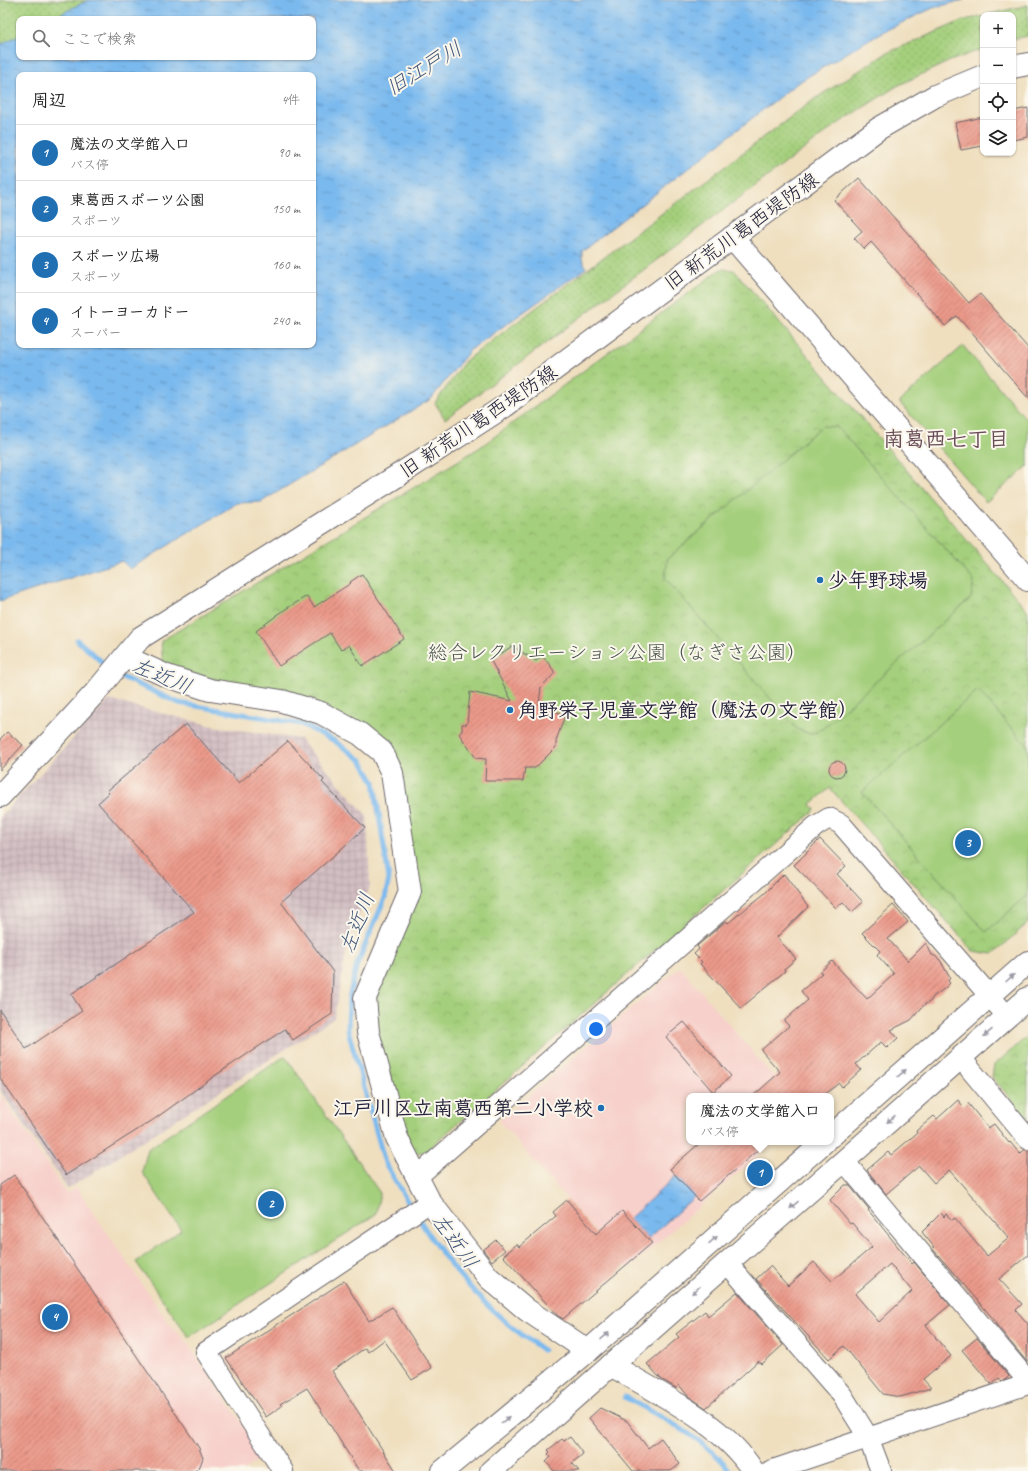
<!DOCTYPE html>
<html lang="ja">
<meta charset="utf-8">
<style>
:root{--surface:#fff;--page:#f6f6f6;--text:#222;--muted:#767676;--line:#e0e0e0;--accent:#1f6fb2}
body{margin:0;font-family:Caveat,"Klee One",sans-serif;background:var(--page);color:var(--text)}
.controls{position:absolute;right:12px;top:12px;display:grid;overflow:hidden;border-radius:8px;box-shadow:0 1px 3px #0004}
.controls button{width:36px;height:36px;display:grid;place-items:center;padding:0;border:0;border-bottom:1px solid var(--line);background:var(--surface);color:var(--text);font:20px sans-serif}
.you{position:absolute;left:596px;top:1029px;width:14px;height:14px;margin:-10px;border:3px solid #fff;border-radius:50%;background:#1a73e8;box-shadow:0 0 0 6px #1a73e833}
.badge{display:grid;place-items:center;width:26px;height:26px;border-radius:50%;background:var(--accent);color:#fff;font-size:13px;font-weight:700}
.pin{position:absolute;translate:-50% -50%;border:2px solid #fff;box-shadow:0 1px 4px #0006}
.popup{position:absolute;left:686px;top:1093px;width:148px;height:52px;box-sizing:border-box;display:grid;place-content:center;border-radius:8px;background:var(--surface);filter:drop-shadow(0 1px 3px #0005);font-size:13px;white-space:nowrap;color:var(--muted)}
.popup b{font-size:15px;color:var(--text)}
.popup::after{content:'';position:absolute;left:50%;top:100%;margin-left:-8px;border:8px solid transparent;border-top-color:var(--surface)}
.list{margin:0;padding:0;list-style:none}
h2{display:flex;justify-content:space-between;align-items:center;height:52px;margin:0;padding:0 16px;font-size:17px}
h2 small{font-size:13px;font-weight:400;color:var(--muted)}
.list li{display:grid;grid-template-columns:26px 1fr auto;gap:12px;align-items:center;box-sizing:border-box;height:56px;padding:0 16px;border-top:1px solid var(--line)}
.list b{display:block;font-size:15px;white-space:nowrap}
.list p{margin:0;font-size:13px;white-space:nowrap;color:var(--muted)}
.list em{font-size:13px;font-style:normal;color:var(--muted)}
.icon{flex:none;width:22px;height:22px;fill:none;stroke:currentColor;stroke-width:2;stroke-linecap:round;stroke-linejoin:round}
.map{position:relative;flex:none;width:1028px;height:1471px;overflow:hidden}
.search{position:absolute;background:var(--surface);box-shadow:0 1px 3px #0004;left:16px;top:16px;width:300px;height:44px;display:flex;align-items:center;gap:10px;box-sizing:border-box;padding:0 14px;border-radius:8px;color:var(--muted);font-size:15px}
.panel{position:absolute;background:var(--surface);box-shadow:0 1px 3px #0004;left:16px;top:72px;width:300px;height:276px;border-radius:8px}
.map>svg:first-child{display:block}
</style>
<div class="map">
<svg width="1028" height="1471" viewBox="0 0 1028 1471">
<defs>
<pattern id="industrial-grid" width="8" height="8" patternUnits="userSpaceOnUse"><rect width="8" height="8" fill="#d2bec2"/><path d="M0 4h8M4 0v8" fill="none" stroke="#b4a3a8"/></pattern>
<pattern id="grass-dots" width="8" height="8" patternUnits="userSpaceOnUse"><rect width="8" height="8" fill="#a4cf7c"/><path d="M2 2h.1M6 6h.1" fill="none" stroke="#8db16c" stroke-width="1.8" stroke-linecap="round"/></pattern>
<pattern id="park-crowns" width="20" height="18" patternUnits="userSpaceOnUse"><rect width="20" height="18" fill="#a4cf7c"/><path d="M2 6a3 3 0 1 1 6 0M12 15a3 3 0 1 1 6 0" fill="none" stroke="#8db16c"/></pattern>
<pattern id="water-ripples" width="26" height="14" patternUnits="userSpaceOnUse"><rect width="26" height="14" fill="#7ab9ee"/><path d="M2 4q2-2 4 0t4 0M15 11q2-2 4 0t4 0" fill="none" stroke="#6496c2"/></pattern>
<pattern id="building-hatch" width="6" height="6" patternUnits="userSpaceOnUse"><rect width="6" height="6" fill="#eb9a8a"/><path d="M-1 1l2-2M0 6l6-6M5 7l2-2" fill="none" stroke="#be7d72"/></pattern>
</defs>
<rect width="100%" height="100%" fill="#fbf7ec"/>
<filter id="ink" filterUnits="userSpaceOnUse"><feTurbulence type="fractalNoise" baseFrequency=".025" numOctaves="2"/><feDisplacementMap in="SourceGraphic" scale="8" xChannelSelector="R" yChannelSelector="G"/><feConvolveMatrix kernelMatrix="1 2 1 2 8 2 1 2 1" color-interpolation-filters="sRGB"/></filter>
<filter id="wash" filterUnits="userSpaceOnUse"><feTurbulence type="fractalNoise" baseFrequency=".012" numOctaves="4" result="noise"/><feDisplacementMap in="SourceGraphic" scale="16" xChannelSelector="R" yChannelSelector="G"/><feGaussianBlur stdDeviation="0.9" result="paint"/><feColorMatrix in="noise" values="0 0 0 0 0 0 0 0 0 0 0 0 0 0 0 0 0 1.4 0 .05"/><feComposite in="paint" operator="in"/></filter>
<g filter="url(#wash)">
<rect width="100%" height="100%" fill="#efdfbf"/>
<g fill="#f7d0cb">
<path d="M680,967l110,129h-101v46h84l-145,127 -129,-148z"/>
<path d="M0,1094l67,100 9,-7 89,131 22,25 77,112 -20,16h-244z"/>
</g>
<path fill="url(#industrial-grid)" d="M109,700l104,26 87,13 67,77 3,71 -22,55 -14,76 -266,171 -68,-99v-273z"/>
<g fill="url(#grass-dots)" stroke="#63785c">
<path d="M0,0h106l-35,19h-52v28l-19,10z"/>
<path d="M1028,5v31l-15,3v-24h-28z"/>
<path d="M983,16v33l-33,12 -53,25 -58,37 -394,296 -10,-16 30,-42 351,-263 71,-45 77,-33z"/>
</g>
<g fill="url(#park-crowns)" stroke="#63785c">
<path d="M721,269l13,1 294,341v312l-35,31 -20,-3 -143,-163 -19,16 4,6 -389,341 -13,3 -36,-123 -1,-35 42,-104 -29,-145 -173,-67 -53,-15 -2,-24 318,-193z"/>
<path d="M1028,1036v83l-36,-42 2,-12z"/>
</g>
<g fill="#a4cf7c" stroke="#63785c">
<path d="M963,346l65,75v45l-42,36 -87,-100z"/>
<path d="M822,426l15,1 137,154 -3,17 -149,131 -12,5 -13,-5 -132,-151 3,-20z"/>
<path d="M978,690l50,57v148l-42,37 -124,-140z"/>
<path d="M285,1056l95,137 -4,21 -187,123 -53,-75 45,-32 -39,-58 6,-23z"/>
</g>
<g fill="url(#water-ripples)" stroke="#4e6e94" fill-rule="evenodd">
<path d="M88,0h876l-31,8 -55,26 -82,50 -214,167v8l4,9 -116,82 -39,49 -170,103 -24,1 -107,66 -8,-8 -122,40v-556l19,-10v22h294v-38h-262zM19,75h294v270h-294z"/>
<path d="M676,1176l19,20 -47,43 -19,-20z"/>
</g>
<g fill="none" stroke-linecap="round" stroke-linejoin="round">
<g stroke="#7ab9ee" stroke-width="5">
<path d="M77,640l32,28"/>
<path d="M117,675l62,28 122,21 32,16 28,20 13,22 15,97 -4,19 -28,66 -8,34 -1,32 37,133 27,46"/>
<path d="M417,1216c24,40 54,76 90,107 11,10 24,18 36,27"/>
<path d="M625,1397c34,19 83,43 105,74"/>
</g>
</g>
<g id="blocks">
<g fill="url(#building-hatch)" fill-rule="evenodd">
<path d="M1028,108v29l-15,3v-29z"/>
<path d="M983,117v29l-22,4 -6,-27z"/>
<path d="M859,178l110,125 11,-9 48,54v50l-71,-82 -12,10 -74,-84 -7,7 -10,-11 8,-7 -28,-31z"/>
<path d="M362,574l42,65 -42,27 -13,-21 -8,5 -11,-17 -51,33 -23,-35 20,-15v-1l31,-19 7,11 37,-24 -1,-1z"/>
<path d="M512,646l24,15 6,-5 8,9 5,8 -14,14 -2,18 26,10 -9,26v6l-21,21h-10l-2,13h-38l1,-22 -10,-1 -17,-24 3,-3v-7h5l3,-32 42,9 -21,-40z"/>
<path d="M186,724l53,59 49,-42 36,39 -2,2 43,46 -84,74 52,70 -1,42 -39,26 -8,-11 -69,46 -63,45 -87,55 -66,-97v-68l26,39 56,-38 -11,-17 123,-82 -96,-109 11,-10 -2,-2z"/>
<path d="M7,732l16,13 -23,25v-31z"/>
<circle cx="837" cy="769" r="8"/>
<path d="M820,839l26,27 -9,8 26,28 -11,10 -9,-10 -7,6 -42,-43z"/>
<path d="M784,874l24,33 -31,30 19,22 -12,10 1,2 -44,37 -41,-44 2,-2 -8,-8 5,-5 -2,-3 29,-25 2,2 36,-29z"/>
<path d="M893,905l15,17 -20,17 20,22 18,-18 6,12 3,1 5,4 10,18 -2,3 2,2 -5,5 -12,9 -2,4 -7,4 -13,15 -20,10 7,8 -11,10 -6,-6 -25,22 5,6 -19,17 -3,-4 -16,13h-70l27,-24 -19,-22 28,-24 -5,-5 24,-21 -7,-9 21,-18 -2,-1 12,-11 35,38 27,-25 -17,-19 3,-4 -18,-18z"/>
<path d="M684,1022l47,54 -18,16 -47,-55z"/>
<path d="M958,1100l5,6 4,-4 21,26 6,-4 15,19 1,-1 10,12 4,-4h4v105l-29,24 23,25 -6,6 12,14 -1,38 -32,-39 1,-1 -64,-74 2,-1 -12,-15 19,-19 3,4 2,-3 6,6 3,-2 32,38 22,-18 -60,-68 -15,13 -15,-17 -33,28 -19,-24 21,-18 3,3 26,-22 -1,-2 18,-15 3,3z"/>
<path d="M701,1142h66l-68,59 -29,-32z"/>
<path d="M14,1175l185,273 4,10 -3,8 -5,5h-195v-286z"/>
<path d="M845,1185h4l20,24 -1,1 44,54 2,-2 36,43 -24,20 10,12h-1l16,19 -28,23 8,9 -31,9 -17,-3 -39,-48 -15,13 -73,-80 14,-13 18,20 26,-24 18,19 40,-34 -20,-24 -2,1 -20,-24zM890,1264l22,27 -33,31 -24,-28z"/>
<path d="M567,1200l29,34 26,-23 30,32 -89,76 -5,-3 -55,-60 14,-12 2,3 37,-31 -3,-4z"/>
<path d="M496,1240l9,10 -13,11 -9,-11z"/>
<path d="M344,1281l25,40 23,-14 40,61 -20,12 -28,-40 -16,12 -3,-4 -33,23 64,100h-37l-52,-83 -27,16 2,2 -16,11 -40,-59z"/>
<path d="M737,1292l46,53 -21,19 -4,-3 -52,47 -18,-12 -9,-11 -3,3 -15,-9 -14,-15 32,-27 -3,-3 29,-23 3,5z"/>
<path d="M977,1338l32,38 -4,4 -3,1 -3,-3 -8,6 -29,-34z"/>
<path d="M600,1408l27,13 21,27 13,-10 19,26 -9,7h-38l-44,-53z"/>
<path d="M570,1437l13,17 -11,9 7,8h-25l-8,-9 5,-5 -3,-3 2,-2 -2,-2 14,-11 2,2z"/>
</g>
</g>
</g>
<g filter="url(#ink)">
<use href="#blocks" fill-opacity="0" stroke="#6a6469" stroke-width="1"/>
<g fill="none" stroke-linecap="round" stroke-linejoin="round">
<defs>
<g id="street">
<path d="M960,1057l68,82"/>
<path d="M844,1161l184,220"/>
<path d="M417,1177l399,-351 13,-8 12,6 166,192"/>
<path d="M727,1263l115,132 26,42 13,34"/>
<path d="M283,1471l-77,-119 224,-150"/>
<path d="M770,1471l258,-87"/>
</g>
<g id="secondary">
<path d="M1013,67l15,-3"/>
<path d="M732,237l296,343"/>
<path d="M125,657l42,19 43,14 72,11 39,12 39,21 22,18 10,21 18,119 -45,106 3,34 29,106 33,64 59,76 38,32 61,41"/>
<path d="M0,796l95,-103 45,-55 172,-109 85,-53 108,-70 373,-277 57,-33 48,-20"/>
<path d="M831,1136l197,-174"/>
<path d="M611,1365c48,29 112,58 142,106"/>
<path d="M443,1471l145,-120 236,-209"/>
<path d="M491,1471l236,-208 117,-102 184,-163"/>
</g>
</defs>
<use href="#street" stroke="#6a6469" stroke-width="22"/>
<use href="#secondary" stroke="#6a6469" stroke-width="24"/>
<use href="#street" stroke="#fff" stroke-width="20"/>
<use href="#secondary" stroke="#fff" stroke-width="22"/>
</g>
<defs><path id="oneway-solid" d="M-6-.8H1V-3.2L6.5 0L1 3.2V.8H-6Z"/></defs>
<g fill="#9c9ca7">
<use href="#oneway-solid" transform="translate(1010 978) rotate(-42)"/>
<use href="#oneway-solid" transform="translate(988 1033) rotate(139)"/>
<use href="#oneway-solid" transform="translate(902 1073) rotate(-41)"/>
<use href="#oneway-solid" transform="translate(891 1119) rotate(138)"/>
<use href="#oneway-solid" transform="translate(794 1205) rotate(139)"/>
<use href="#oneway-solid" transform="translate(713 1240) rotate(-41)"/>
<use href="#oneway-solid" transform="translate(696 1290) rotate(138)"/>
<use href="#oneway-solid" transform="translate(605 1336) rotate(-41)"/>
<use href="#oneway-solid" transform="translate(505 1420) rotate(-40)"/>
</g>
</g>
<g fill="#1f6fb2" stroke="#fbf7ec" stroke-width="1.5">
<circle cx="820" cy="580" r="4"/>
<circle cx="510" cy="710" r="4"/>
<circle cx="601" cy="1108" r="4"/>
</g>
<g text-anchor="middle" stroke-width="4" stroke-linejoin="round" paint-order="stroke">
<g font-size="20" fill="#22223b" stroke="#fbf7ec">
<text transform="translate(741 231) rotate(-36)" y="7">旧 新荒川葛西堤防線</text>
<text transform="translate(478 421) rotate(-34)" y="7">旧 新荒川葛西堤防線</text>
</g>
<g font-size="20" font-weight="bold" fill="#22223b" stroke="#fbf7ec" text-anchor="start">
<text x="828" y="587">少年野球場</text>
<text x="518" y="717">角野栄子児童文学館（魔法の文学館）</text>
<text x="593" y="1115" text-anchor="end">江戸川区立南葛西第二小学校</text>
</g>
<g font-size="20" fill="#49564e" stroke="#fbf7ec">
<text x="617" y="659">総合レクリエーション公園（なぎさ公園）</text>
</g>
<g font-size="21" font-style="italic" fill="#41577a" stroke="#fbf7ec">
<text transform="translate(424 68) rotate(-31)" y="7">旧江戸川</text>
<text transform="translate(162 676) rotate(22)" y="7">左近川</text>
<text transform="translate(357 923) rotate(-69)" y="7">左近川</text>
<text transform="translate(455 1241) rotate(54)" y="7">左近川</text>
</g>
<g font-size="21" font-weight="bold" fill="#684c57" stroke="#fbf7ec">
<text x="946" y="446">南葛西七丁目</text>
</g>
</g>
</svg>
<div class="controls">
<button>+</button>
<button>−</button>
<button><svg class="icon" aria-label="locate" viewBox="0 0 24 24"><circle cx="12" cy="12" r="6"/><path d="M12 2v4M12 18v4M2 12h4M18 12h4"/></svg></button>
<button><svg class="icon" aria-label="layers" viewBox="0 0 24 24"><path d="M12 4l9 5-9 5-9-5zM3 14l9 5 9-5"/></svg></button>
</div>
<div class="you"></div>
<div class="pin badge" style="left:760px;top:1173px">1</div>
<div class="popup"><b>魔法の文学館入口</b>バス停</div>
<div class="pin badge" style="left:271px;top:1204px">2</div>
<div class="pin badge" style="left:968px;top:843px">3</div>
<div class="pin badge" style="left:55px;top:1317px">4</div>
<div class="search"><svg class="icon" aria-label="search" viewBox="0 0 24 24"><circle cx="10" cy="10" r="6"/><path d="M15 15l6 6"/></svg>ここで検索</div>
<section class="panel">
<h2>周辺<small>4件</small></h2>
<ul class="list">
<li><span class="badge">1</span><div><b>魔法の文学館入口</b><p>バス停</p></div><em>90 m</em></li>
<li><span class="badge">2</span><div><b>東葛西スポーツ公園</b><p>スポーツ</p></div><em>150 m</em></li>
<li><span class="badge">3</span><div><b>スポーツ広場</b><p>スポーツ</p></div><em>160 m</em></li>
<li><span class="badge">4</span><div><b>イトーヨーカドー</b><p>スーパー</p></div><em>240 m</em></li>
</ul>
</section>
</div>
